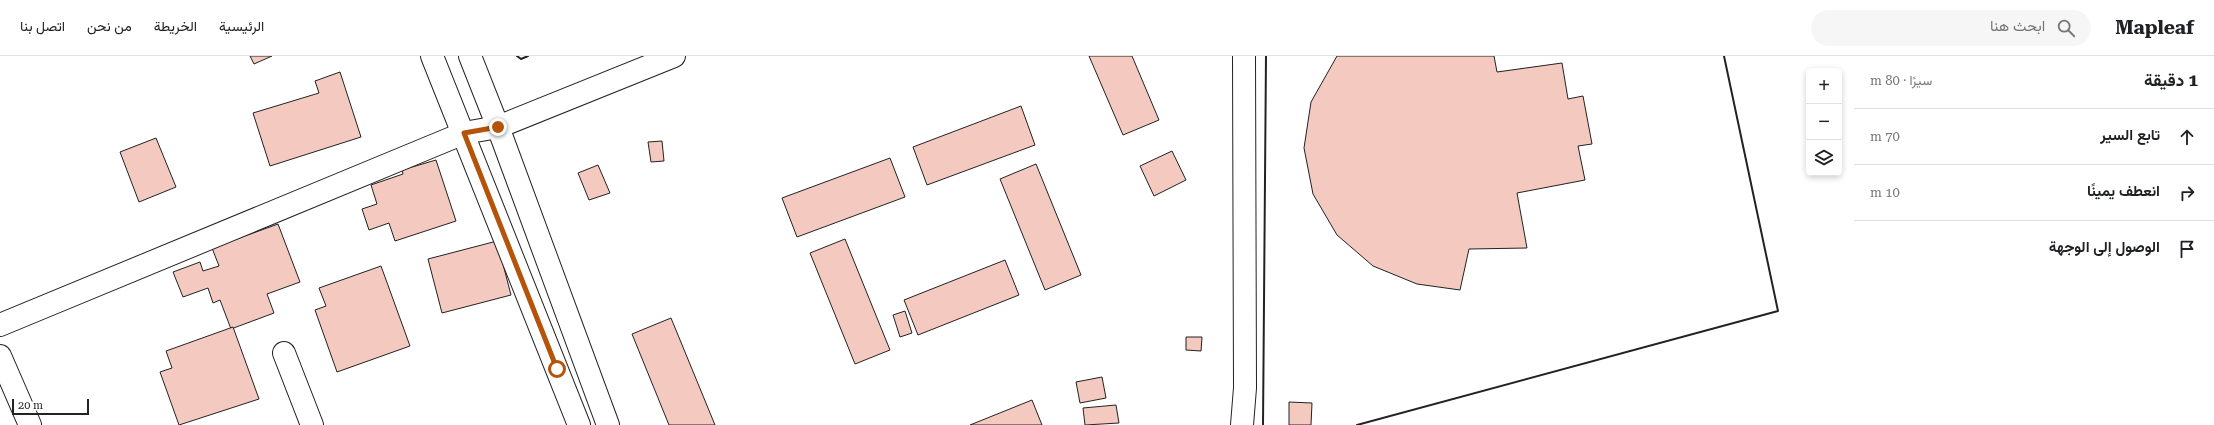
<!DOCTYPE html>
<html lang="ar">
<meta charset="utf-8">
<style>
:root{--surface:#fff;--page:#f6f6f6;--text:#202124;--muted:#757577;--line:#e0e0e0}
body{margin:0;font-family:"Roboto Serif",Vazirmatn,serif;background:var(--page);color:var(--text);direction:rtl}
.controls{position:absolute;right:12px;top:12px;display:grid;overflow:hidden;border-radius:6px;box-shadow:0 2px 6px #0003}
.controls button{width:36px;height:36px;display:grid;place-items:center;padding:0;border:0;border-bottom:1px solid var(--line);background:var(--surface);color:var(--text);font:20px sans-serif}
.scale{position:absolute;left:12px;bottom:10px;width:77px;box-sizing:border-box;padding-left:4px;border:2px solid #222;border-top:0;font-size:11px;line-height:14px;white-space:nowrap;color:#222;-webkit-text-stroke:3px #fff;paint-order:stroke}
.stop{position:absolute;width:12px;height:12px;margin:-9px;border:3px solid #b45309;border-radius:50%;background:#fff}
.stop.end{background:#b45309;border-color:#fff;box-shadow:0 1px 4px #0008}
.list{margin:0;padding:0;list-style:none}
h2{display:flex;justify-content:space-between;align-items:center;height:52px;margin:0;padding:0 16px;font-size:17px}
h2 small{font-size:13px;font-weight:400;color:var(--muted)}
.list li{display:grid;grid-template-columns:26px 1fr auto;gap:12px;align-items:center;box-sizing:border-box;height:56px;padding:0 16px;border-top:1px solid var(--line)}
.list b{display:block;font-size:15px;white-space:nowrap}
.list em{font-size:13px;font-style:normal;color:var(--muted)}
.icon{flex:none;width:22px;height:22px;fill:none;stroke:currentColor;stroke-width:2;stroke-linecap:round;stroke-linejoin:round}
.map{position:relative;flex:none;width:1854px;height:369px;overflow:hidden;direction:ltr}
header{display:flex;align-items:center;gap:24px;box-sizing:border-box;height:56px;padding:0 20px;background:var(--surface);border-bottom:1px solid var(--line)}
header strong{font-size:19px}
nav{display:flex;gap:22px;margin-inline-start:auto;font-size:14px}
.search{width:280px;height:36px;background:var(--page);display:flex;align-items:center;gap:10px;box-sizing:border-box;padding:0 14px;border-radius:22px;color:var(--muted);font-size:15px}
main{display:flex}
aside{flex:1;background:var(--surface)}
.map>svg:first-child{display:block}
</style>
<header>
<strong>Mapleaf</strong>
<div class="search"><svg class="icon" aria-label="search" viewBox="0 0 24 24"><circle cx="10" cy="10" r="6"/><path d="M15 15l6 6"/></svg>ابحث هنا</div>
<nav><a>الرئيسية</a><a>الخريطة</a><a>من نحن</a><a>اتصل بنا</a></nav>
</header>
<main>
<aside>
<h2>1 دقيقة<small>سيرًا · 80 m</small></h2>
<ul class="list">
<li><svg class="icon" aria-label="ahead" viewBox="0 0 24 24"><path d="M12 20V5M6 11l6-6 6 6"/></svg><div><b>تابع السير</b></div><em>70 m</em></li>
<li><svg class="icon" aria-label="right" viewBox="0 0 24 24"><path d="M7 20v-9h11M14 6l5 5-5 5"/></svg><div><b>انعطف يمينًا</b></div><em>10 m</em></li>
<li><svg class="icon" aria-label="arrive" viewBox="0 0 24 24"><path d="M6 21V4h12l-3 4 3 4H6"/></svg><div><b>الوصول إلى الوجهة</b></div></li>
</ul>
</aside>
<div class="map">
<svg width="1854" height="369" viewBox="0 0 1854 369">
<rect width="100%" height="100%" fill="#fff"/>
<g fill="#f3c9c0" stroke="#222">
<path d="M250,0h22l-18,8z"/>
<path d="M1089,0h43l27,64 -36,15z"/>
<path d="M1337,0h157l3,16 65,-9 6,36 15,-3 9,48 -14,2 7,34 -68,13 10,55 -58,1 -9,41 -43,-6 -44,-18 -36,-31 -24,-41 -9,-46 7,-46z"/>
<path d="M340,16l21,65 -91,29 -17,-53 66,-20 -4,-12z"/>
<path d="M1021,50l14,39 -108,40 -14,-38z"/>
<path d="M156,82l20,49 -37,15 -19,-50z"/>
<path d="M662,85l2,20 -13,1 -3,-20z"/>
<path d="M1172,95l14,29 -32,16 -14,-30z"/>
<path d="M890,102l15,39 -108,40 -15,-39z"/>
<path d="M436,104l20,61 -61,20 -6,-18 -20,7 -7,-21 15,-5 -6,-19 32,-11 -1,-4z"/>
<path d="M1036,108l45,111 -36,15 -45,-111z"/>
<path d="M598,109l12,28 -21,7 -11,-27z"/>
<path d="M278,168l22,58 -33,12 7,19 -43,16 -11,-29 -7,3 -5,-15 -25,9 -10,-25 27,-10 3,9 16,-5 -7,-18z"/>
<path d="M845,183l45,111 -35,14 -45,-111z"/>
<path d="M497,185l14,54 -69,18 -14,-54z"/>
<path d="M1005,204l14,35 -101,40 -14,-35z"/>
<path d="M381,210l29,80 -73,26 -22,-62 11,-4 -7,-18z"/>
<path d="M905,255l7,22 -12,4 -7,-22z"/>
<path d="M671,262l44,107h-46l-37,-91z"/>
<path d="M233,271l26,72 -80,26 -19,-53 12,-4 -6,-17z"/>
<path d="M1186,281h16l-1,14 -15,-1z"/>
<path d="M1102,321l4,21 -26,5 -4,-21z"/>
<path d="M1032,344l10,25h-72z"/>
<path d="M1289,346l23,1 -1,22h-22z"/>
<path d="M1116,349l3,18 -34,2 -2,-17z"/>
</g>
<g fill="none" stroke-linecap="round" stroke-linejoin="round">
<defs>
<g id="minor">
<path d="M0,269l464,-192 34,-6 176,-71"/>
<path d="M284,297l28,72"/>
<path d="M0,300l30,69"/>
</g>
<path id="secondary" d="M1242,369l3,-37 -1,-332"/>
<g id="primary">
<path d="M432,0l147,369"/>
<path d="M470,0l28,71 110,298"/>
</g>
</defs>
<use href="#minor" stroke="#222" stroke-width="24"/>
<use href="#secondary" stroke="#222" stroke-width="24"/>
<use href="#primary" stroke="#222" stroke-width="24"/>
<use href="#minor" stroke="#fff" stroke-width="22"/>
<use href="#secondary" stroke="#fff" stroke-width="22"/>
<use href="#primary" stroke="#fff" stroke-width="22"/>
<g stroke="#222" stroke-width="2">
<path d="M517,0l4,3 7,-3"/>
<path d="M1263,369l3,-369"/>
<path d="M1357,369l421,-114 -54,-255"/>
</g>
</g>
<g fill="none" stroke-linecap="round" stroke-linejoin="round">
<path stroke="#b45309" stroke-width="5" d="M498,71l-34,6 93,236"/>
</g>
</svg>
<div class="controls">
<button>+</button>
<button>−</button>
<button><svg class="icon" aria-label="layers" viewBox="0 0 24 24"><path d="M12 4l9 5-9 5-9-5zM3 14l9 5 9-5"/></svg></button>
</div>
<div class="scale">20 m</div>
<div class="stop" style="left:557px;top:313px"></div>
<div class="stop end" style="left:498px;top:71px"></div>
</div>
</main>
